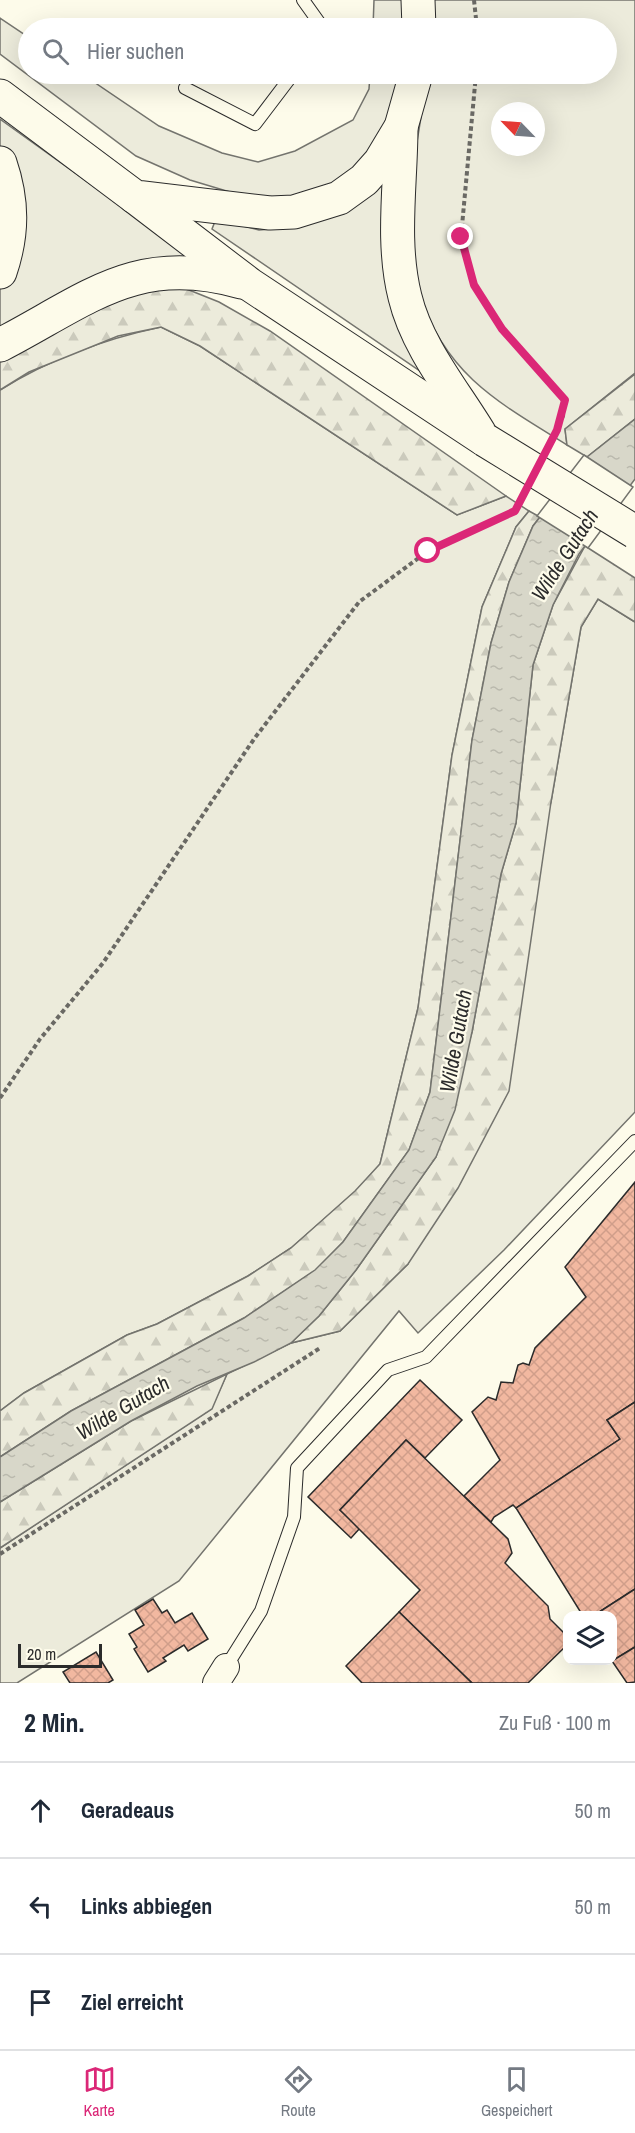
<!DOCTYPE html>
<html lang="de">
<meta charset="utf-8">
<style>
:root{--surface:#fff;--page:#f2f2f3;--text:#1f2937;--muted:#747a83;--line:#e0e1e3;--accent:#db2777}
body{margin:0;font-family:"Archivo Narrow",sans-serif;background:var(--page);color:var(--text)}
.controls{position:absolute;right:18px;bottom:18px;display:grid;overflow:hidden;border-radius:12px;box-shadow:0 6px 24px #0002}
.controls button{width:54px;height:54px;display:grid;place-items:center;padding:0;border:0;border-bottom:2px solid var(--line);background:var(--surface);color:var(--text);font:30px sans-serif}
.compass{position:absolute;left:491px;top:102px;width:54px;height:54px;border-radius:50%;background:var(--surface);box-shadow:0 6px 24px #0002;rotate:295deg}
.scale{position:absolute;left:18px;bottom:15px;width:84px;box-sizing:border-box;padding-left:6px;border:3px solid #2b2b2b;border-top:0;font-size:16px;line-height:21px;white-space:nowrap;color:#2b2b2b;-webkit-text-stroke:4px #fdfbea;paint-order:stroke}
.stop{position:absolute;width:18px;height:18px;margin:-14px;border:4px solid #db2777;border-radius:50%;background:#fff}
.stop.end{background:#db2777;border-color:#fff;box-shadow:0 2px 6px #0008}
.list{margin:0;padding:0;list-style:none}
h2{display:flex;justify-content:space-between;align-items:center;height:78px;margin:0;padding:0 24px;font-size:26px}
h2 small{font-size:20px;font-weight:400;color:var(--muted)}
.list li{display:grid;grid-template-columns:39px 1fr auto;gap:18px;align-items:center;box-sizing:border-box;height:96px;padding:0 24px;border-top:2px solid var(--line)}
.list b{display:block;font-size:22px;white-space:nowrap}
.list em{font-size:20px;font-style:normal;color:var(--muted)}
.icon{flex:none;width:33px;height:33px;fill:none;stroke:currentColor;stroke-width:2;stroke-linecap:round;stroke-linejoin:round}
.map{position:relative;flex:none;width:635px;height:1683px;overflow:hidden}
.search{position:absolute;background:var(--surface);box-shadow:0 6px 24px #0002;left:18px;right:18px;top:18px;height:66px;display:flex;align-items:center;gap:15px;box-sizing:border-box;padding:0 21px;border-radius:33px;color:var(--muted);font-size:22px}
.sheet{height:366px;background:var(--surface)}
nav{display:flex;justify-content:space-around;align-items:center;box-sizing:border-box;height:84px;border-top:2px solid var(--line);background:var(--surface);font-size:16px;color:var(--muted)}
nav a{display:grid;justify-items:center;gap:3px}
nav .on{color:var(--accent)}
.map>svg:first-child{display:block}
</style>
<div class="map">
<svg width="635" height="1683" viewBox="0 0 635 1683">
<defs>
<pattern id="forest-firs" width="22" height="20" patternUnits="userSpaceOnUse" patternTransform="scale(1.5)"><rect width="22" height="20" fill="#ecebdb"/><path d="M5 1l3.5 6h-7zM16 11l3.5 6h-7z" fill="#cbcabc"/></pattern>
<pattern id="water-ripples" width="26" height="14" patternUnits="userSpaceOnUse" patternTransform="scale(1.5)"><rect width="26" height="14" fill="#d8d7c9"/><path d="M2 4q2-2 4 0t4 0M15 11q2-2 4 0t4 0" fill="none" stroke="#bab9ad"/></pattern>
<pattern id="building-cross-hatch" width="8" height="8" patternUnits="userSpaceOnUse" patternTransform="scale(1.5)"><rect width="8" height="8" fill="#f2b8a0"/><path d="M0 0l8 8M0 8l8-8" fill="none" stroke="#d09e8a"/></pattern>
</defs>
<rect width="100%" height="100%" fill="#fdfbea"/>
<g fill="#ecebdb" stroke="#74746e" stroke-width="1.5" fill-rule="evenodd">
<path d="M374,0h33l3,28h-37z"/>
<path d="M431,0h204v373l-70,56 2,16c-32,-20 -66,-39 -94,-65 -52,-49 -70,-119 -63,-188 4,-40 13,-79 17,-118h179v-46h-175zM500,111h36v36h-36z"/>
<path d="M0,18l28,19v37h54l77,52 63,27 36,9 37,-11 58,-31 16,-31 1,-15h35l-36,88 -67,39 -49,-2 -63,-19 -54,-24 -136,-102z"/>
<path d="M0,119l191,137 -191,72v-42l8,-121 -8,-19z"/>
<path d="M383,171l40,202 -211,-144 4,-10 43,11 37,-3z"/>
<path d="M161,327l39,19 257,169 49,-19 23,15 -13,16 -34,80 -30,148 -34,253 -38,156 -24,27 -65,57 -43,28 -91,48 -30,11 -103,58 -24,18v-1021c50,-31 104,-51 161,-63z"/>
<path d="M598,599l37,23v490l-131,138 -86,83 -19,-22 -220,270 -162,102h-17v-135l211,-139 16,-35 64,-31 49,-12 68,-67 143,-462 30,-175z"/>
</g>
<g fill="url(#forest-firs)" stroke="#74746e" stroke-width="1.5">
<path d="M179,286l40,16 51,29 236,165 -49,19 -257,-169 -39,-19 -43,9 -89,36 -29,18v-38l100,-56z"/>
<path d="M635,374v45l-48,38 -20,-12 -2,-16z"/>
<path d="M529,511l11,6 -7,9 -24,56 -18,61 -19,97 -42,352 -21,58 -66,92 -27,28 -72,48 -173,93 -71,46v-46l24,-18 103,-58 30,-11 91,-48 43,-28 64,-57 25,-27 38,-156 34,-253 30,-148 34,-80z"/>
<path d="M585,546l50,32v44l-37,-23 -17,28 -30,175 -42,289 -51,97 -50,76 -68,67 -49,12 28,-27 37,-46 80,-113 36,-125 29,-158 15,-51 17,-158 20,-60z"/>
<path d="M227,1374l-15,35 -212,139v-46l131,-81z"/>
</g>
<path fill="url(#water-ripples)" stroke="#74746e" stroke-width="1.5" d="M635,419v60l-56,75 -26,51 -20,60 -17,158 -15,51 -29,158 -17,78 -19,47 -80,113 -37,46 -28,27 -37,19 -57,24 -66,35 -131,81v-45l71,-46 173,-93 71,-48 28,-28 66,-92 21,-58 42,-352 19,-97 18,-61 24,-56 7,-9 47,-60z"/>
<path fill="#fdfbea" stroke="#74746e" stroke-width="1.5" d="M584,455l49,32 -45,61 -51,-32z"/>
<g fill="url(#building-cross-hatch)" stroke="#2b2b2b" stroke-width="1.5">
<path d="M635,1182v220l-28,18 13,19 -104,69 -3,-3 -19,12 -3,5 -27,-26 36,-36 -28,-48 16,-15 8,3 5,-18 12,1 5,-18 5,-2 6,2 6,-17 51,-51 -21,-30z"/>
<path d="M420,1380l42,40 -37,38 -19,-18 -66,70 20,18 -9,10 -43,-41z"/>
<path d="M635,1402v187l-42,27h-10l-67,-108 104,-69 -13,-19z"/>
<path d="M406,1440l102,99 4,14 -7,10 43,43 2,13 18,18v7l-40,39h-56l-73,-71 21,-22 -80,-80z"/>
<path d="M635,1589v58l-23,14v-45h-19z"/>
<path d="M153,1599l9,14 5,-3 8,13 17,-10 16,26 -20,12 -4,-6 -21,13 3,3 -18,11 -14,-23 3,-2 -8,-13 15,-9 -9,-15z"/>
<path d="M399,1612l73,71h-110l-16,-17z"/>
<path d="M635,1647v35l-8,1 -15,-22z"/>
<path d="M96,1652l17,28 -5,3h-38l-7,-11z"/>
</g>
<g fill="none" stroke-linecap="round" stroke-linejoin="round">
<defs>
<g id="service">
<path d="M303,0l20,28"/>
<path d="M185,88l70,36 38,-50"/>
<path d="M226,1667l35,-56 33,-94 3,-49 91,-98 38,-13 209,-216"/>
</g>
<path id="minor" d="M216,1683l10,-16"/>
<g id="primary">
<path d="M418,0l1,28"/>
<path d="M0,96l135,101 135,16 24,-1 45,-14 25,-18 16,-18 21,-35 15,-53"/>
<path d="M0,163c13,38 13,71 0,109"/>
</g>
<g id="trunk">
<path d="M401,127c0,56 -10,115 4,170 12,50 49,94 75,137"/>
<path d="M135,197l114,87 236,156"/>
<path d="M0,345c87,-45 136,-93 241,-63"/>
</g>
</defs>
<use href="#service" stroke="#2b2b2b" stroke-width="14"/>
<use href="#minor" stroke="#2b2b2b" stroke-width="28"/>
<use href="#primary" stroke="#2b2b2b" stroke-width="35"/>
<use href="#trunk" stroke="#2b2b2b" stroke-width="35"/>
<g stroke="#6a6964" stroke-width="4" stroke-dasharray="4.5 3" stroke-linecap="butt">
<path d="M474,0l3,28"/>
<path d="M476,74l-15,163 13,48 28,44 63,71 -2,16 -13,28"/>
<path d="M0,1098l40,-59 63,-76 151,-224 105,-137 69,-51 87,-40 7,-13"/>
<path d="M0,1554l320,-206"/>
</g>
<use href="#service" stroke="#fdfbea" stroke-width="12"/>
<use href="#minor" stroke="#fdfbea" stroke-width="26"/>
<use href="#primary" stroke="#fdfbea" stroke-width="33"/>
<use href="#trunk" stroke="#fdfbea" stroke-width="33"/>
<defs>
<path id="trunk-bridge" d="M485,440l150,92"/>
</defs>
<use href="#trunk-bridge" stroke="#2b2b2b" stroke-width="35" stroke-linecap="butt"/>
<use href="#trunk-bridge" stroke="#fdfbea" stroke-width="33"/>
</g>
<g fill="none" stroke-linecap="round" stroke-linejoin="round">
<path stroke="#db2777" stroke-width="8" d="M428,551l87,-40 42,-81 8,-30 -63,-71 -28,-44 -13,-48"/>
</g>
<g text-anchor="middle" stroke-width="4.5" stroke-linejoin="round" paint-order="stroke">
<g font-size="21" font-style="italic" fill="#2b2b2b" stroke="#fdfbea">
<text transform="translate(565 555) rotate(-57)" y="7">Wilde Gutach</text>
<text transform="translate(456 1041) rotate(-80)" y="7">Wilde Gutach</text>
<text transform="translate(123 1408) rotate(-31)" y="7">Wilde Gutach</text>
</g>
</g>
</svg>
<div class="controls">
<button><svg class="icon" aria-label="layers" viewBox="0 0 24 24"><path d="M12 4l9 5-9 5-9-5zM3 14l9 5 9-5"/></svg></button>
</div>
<svg class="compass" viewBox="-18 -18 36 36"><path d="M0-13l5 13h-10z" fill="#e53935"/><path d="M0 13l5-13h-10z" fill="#747a83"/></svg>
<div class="scale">20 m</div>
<div class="stop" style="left:428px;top:551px"></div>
<div class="stop end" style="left:461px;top:237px"></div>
<div class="search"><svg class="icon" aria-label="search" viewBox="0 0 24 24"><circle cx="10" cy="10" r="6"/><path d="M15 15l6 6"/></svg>Hier suchen</div>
</div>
<section class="sheet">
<h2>2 Min.<small>Zu Fuß · 100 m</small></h2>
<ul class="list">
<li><svg class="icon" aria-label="ahead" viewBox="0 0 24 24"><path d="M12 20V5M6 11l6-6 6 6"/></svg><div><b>Geradeaus</b></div><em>50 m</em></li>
<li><svg class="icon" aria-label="left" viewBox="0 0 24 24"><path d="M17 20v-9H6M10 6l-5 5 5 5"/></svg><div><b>Links abbiegen</b></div><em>50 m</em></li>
<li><svg class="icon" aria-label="arrive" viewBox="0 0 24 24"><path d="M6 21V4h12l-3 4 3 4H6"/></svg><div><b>Ziel erreicht</b></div></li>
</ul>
</section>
<nav>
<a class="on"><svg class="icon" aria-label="map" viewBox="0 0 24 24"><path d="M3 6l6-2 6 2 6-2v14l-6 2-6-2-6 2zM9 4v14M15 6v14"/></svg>Karte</a>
<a><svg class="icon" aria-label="directions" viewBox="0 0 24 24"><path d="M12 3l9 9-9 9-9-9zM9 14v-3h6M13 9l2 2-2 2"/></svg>Route</a>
<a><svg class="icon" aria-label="saved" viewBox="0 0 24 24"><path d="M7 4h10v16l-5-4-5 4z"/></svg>Gespeichert</a>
</nav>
